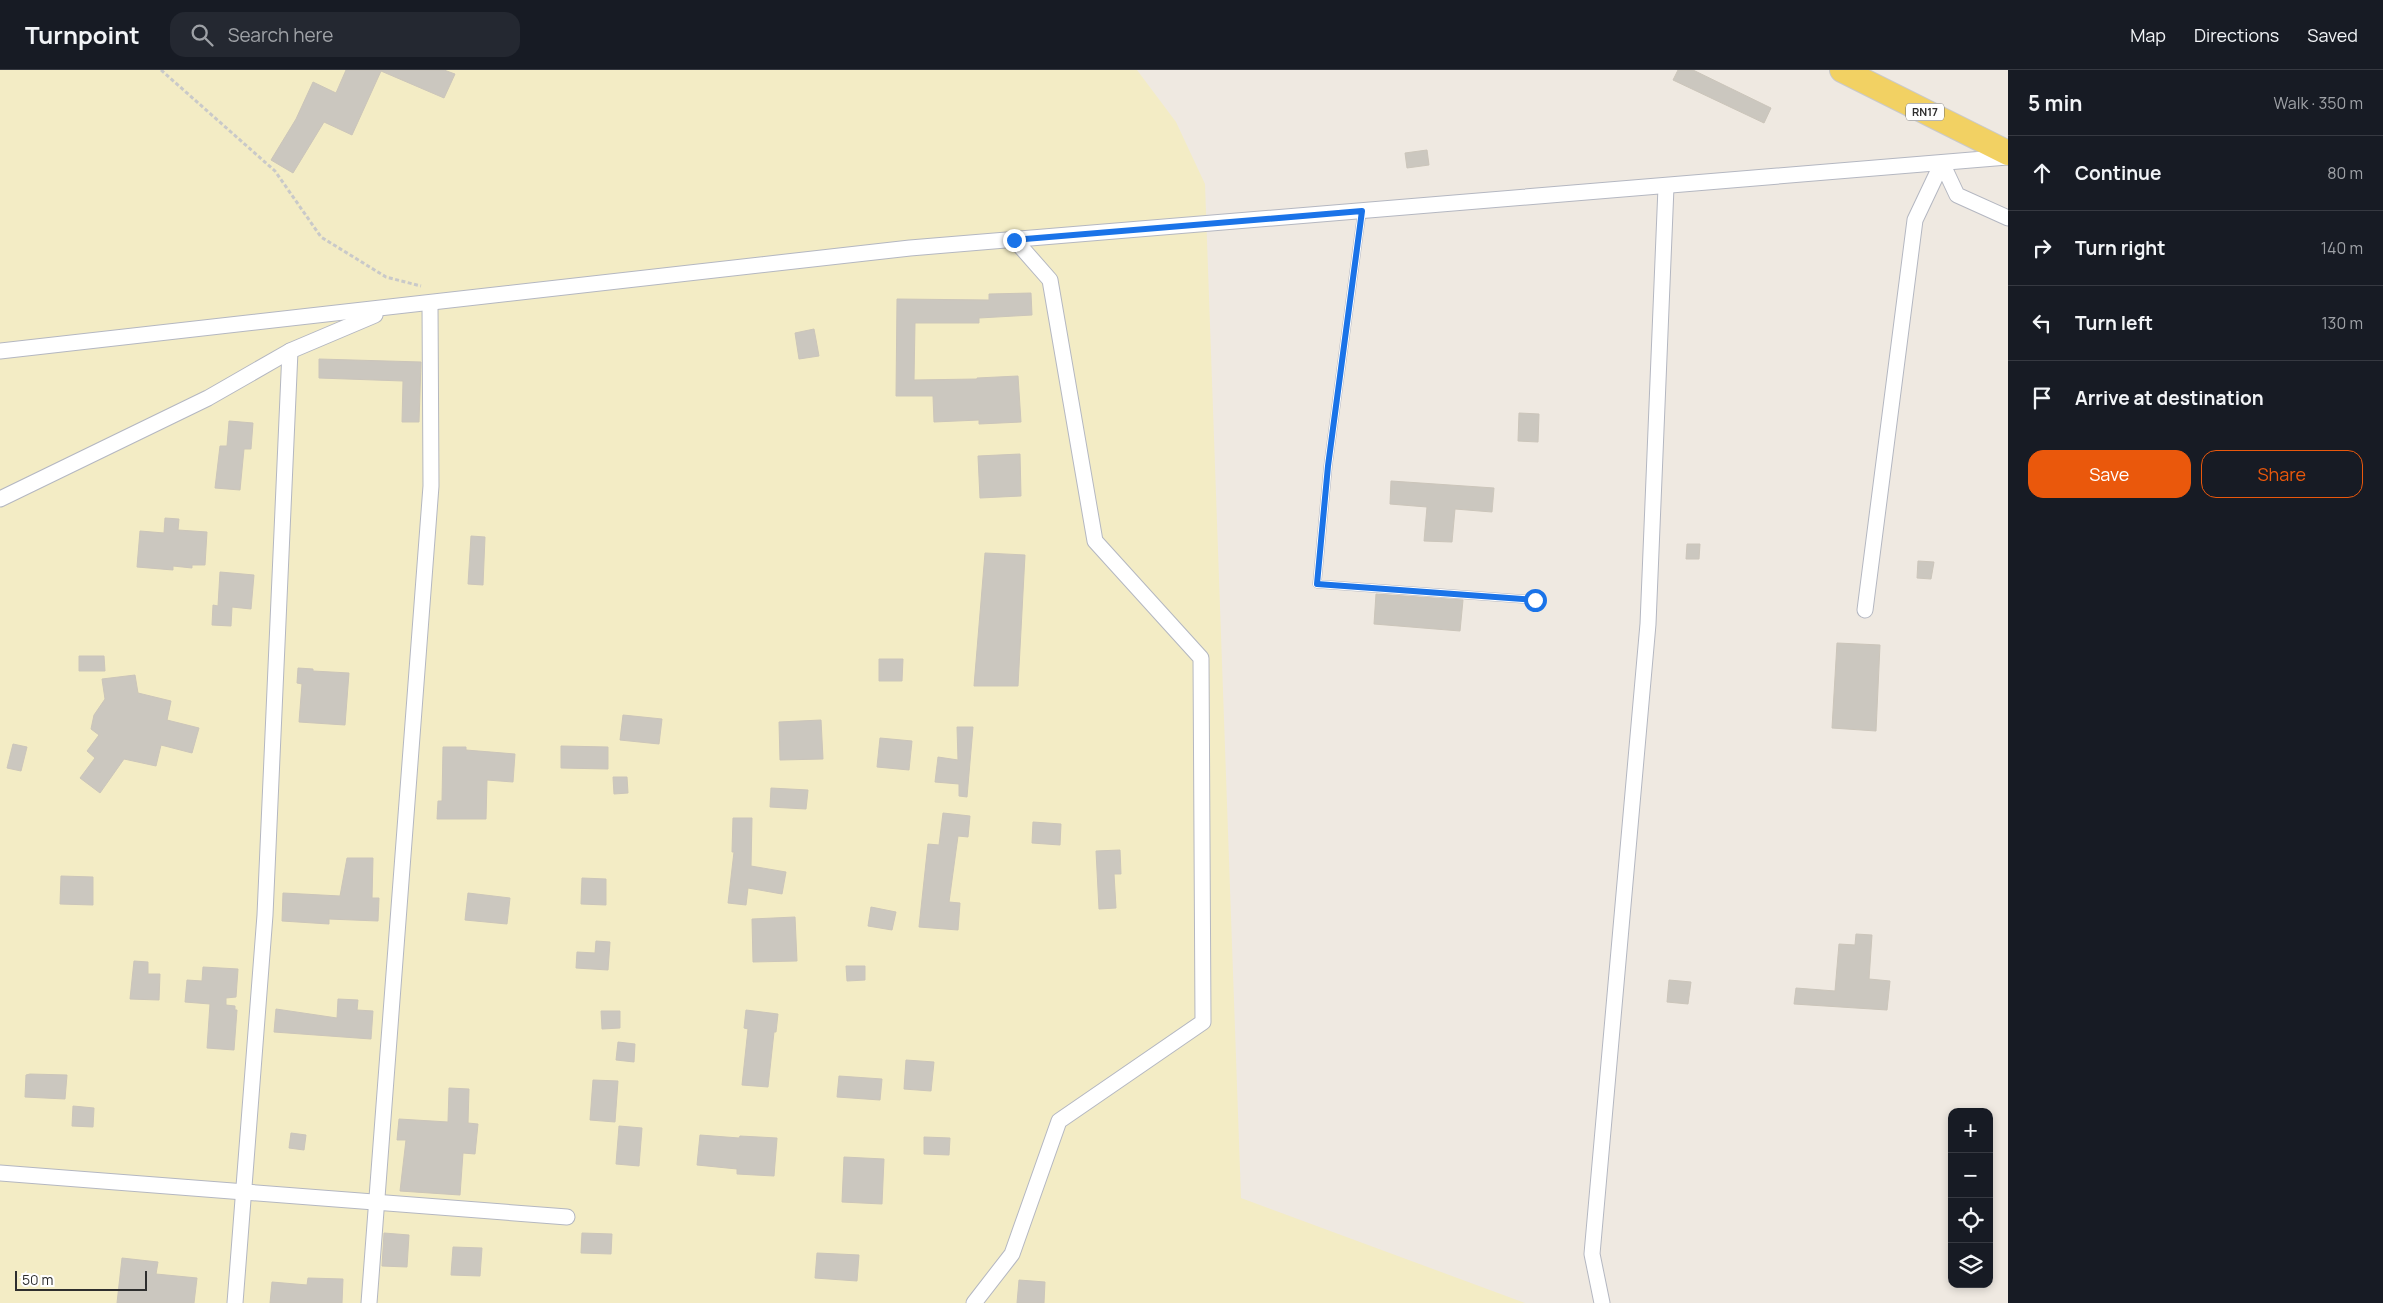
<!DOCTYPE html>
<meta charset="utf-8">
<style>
:root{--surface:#171b24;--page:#242831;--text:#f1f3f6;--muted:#9ea1a6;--line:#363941;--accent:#ea580c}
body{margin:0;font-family:Manrope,sans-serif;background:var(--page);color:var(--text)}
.controls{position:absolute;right:15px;bottom:15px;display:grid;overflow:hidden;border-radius:10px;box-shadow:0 2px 8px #0003}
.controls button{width:45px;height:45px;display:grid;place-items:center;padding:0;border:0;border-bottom:1px solid var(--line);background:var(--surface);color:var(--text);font:25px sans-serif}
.scale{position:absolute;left:15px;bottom:12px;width:132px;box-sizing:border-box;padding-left:5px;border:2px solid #2e2e2e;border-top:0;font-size:14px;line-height:18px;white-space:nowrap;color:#2e2e2e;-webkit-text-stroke:4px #fff;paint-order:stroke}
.stop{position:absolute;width:15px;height:15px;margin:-11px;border:4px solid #1a73e8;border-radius:50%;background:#fff}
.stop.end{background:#1a73e8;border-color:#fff;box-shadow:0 1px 5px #0008}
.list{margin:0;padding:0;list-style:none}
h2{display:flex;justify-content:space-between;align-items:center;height:65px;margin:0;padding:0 20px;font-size:21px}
h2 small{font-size:16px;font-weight:400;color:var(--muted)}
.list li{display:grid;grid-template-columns:32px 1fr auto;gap:15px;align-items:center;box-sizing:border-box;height:75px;padding:0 20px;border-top:1px solid var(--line)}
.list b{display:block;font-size:19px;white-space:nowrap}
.list em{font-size:16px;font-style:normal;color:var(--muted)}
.actions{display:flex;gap:10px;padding:15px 20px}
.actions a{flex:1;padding:11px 0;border:1px solid var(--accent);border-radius:15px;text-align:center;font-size:18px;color:var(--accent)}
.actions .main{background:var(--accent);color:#fff}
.icon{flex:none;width:28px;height:28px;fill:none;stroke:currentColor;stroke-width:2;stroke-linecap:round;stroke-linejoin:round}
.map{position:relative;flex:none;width:2008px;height:1233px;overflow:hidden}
header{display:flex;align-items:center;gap:30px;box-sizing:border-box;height:70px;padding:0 25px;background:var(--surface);border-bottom:1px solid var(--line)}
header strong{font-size:24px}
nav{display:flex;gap:28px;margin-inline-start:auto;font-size:18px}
.search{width:350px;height:45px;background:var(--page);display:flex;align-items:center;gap:12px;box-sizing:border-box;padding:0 18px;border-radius:15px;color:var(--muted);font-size:19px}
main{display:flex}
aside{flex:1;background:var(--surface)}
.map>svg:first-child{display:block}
</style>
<header>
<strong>Turnpoint</strong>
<div class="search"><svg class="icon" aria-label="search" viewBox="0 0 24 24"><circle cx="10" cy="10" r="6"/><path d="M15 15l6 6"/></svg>Search here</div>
<nav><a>Map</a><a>Directions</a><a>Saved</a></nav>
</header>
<main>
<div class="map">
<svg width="2008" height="1233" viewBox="0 0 2008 1233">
<rect width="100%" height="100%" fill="#efe9e1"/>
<path fill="#f3ecc5" d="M0,0h1137l39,52 29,62 36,1014 284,105h-1525z"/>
<g fill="#cbc7bf" stroke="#cbc5ba">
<path d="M346,0h98l11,4 -11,24 -63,-27 -29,64 -28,-13 -31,51 -22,-13 25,-41 17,-37 23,11z"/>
<path d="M1678,0h15l78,38 -7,15 -91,-43z"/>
<path d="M1427,80l2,15 -22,3 -2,-15z"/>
<path d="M1031,223l1,22 -53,3v5h-64l-1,57 63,-1v-1l41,-2 3,46 -42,2v-4l-45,2 -1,-26h-37l1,-97 92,1v-6z"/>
<path d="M814,259l5,27 -20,3 -4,-26z"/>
<path d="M319,289l102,3 -2,60h-17l1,-41 -84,-3z"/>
<path d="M1519,343l20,1 -1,28 -20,-1z"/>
<path d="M229,351l24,2 -2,26h-7l-4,41 -25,-2 5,-42h7z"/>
<path d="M1020,384l1,42 -41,2 -2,-42z"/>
<path d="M1391,411l103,7 -2,24 -37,-3 -3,33 -28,-1 3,-34 -37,-3z"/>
<path d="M165,448l14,1 -1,11 29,2 -2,33h-13v3l-19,-2v4l-36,-3 3,-36 24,2z"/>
<path d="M471,466l14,1 -2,48 -15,-1z"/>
<path d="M1687,474h13l-1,15h-13z"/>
<path d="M985,483l40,2 -7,131h-44z"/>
<path d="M1918,491l16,1 -3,17 -14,-1z"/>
<path d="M220,502l34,3 -3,34 -19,-2 -1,19 -19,-1 1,-20 5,1z"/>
<path d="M1376,524l87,6 -3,31 -86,-7z"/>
<path d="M1837,573l43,2 -4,86 -44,-3z"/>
<path d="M79,586h25l1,15h-26z"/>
<path d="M879,589h24l-1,22h-23z"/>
<path d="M298,598l15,1v2l36,2 -4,52 -46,-3 3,-38 -5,-1z"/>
<path d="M135,605l3,18 33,8 -4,19 32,8 -7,25 -31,-8 -5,21 -32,-7 -24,34 -20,-15 15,-20 -8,-7 12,-16 -8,-6 3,-14 11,-16 -3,-20z"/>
<path d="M623,645l39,4 -3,25 -39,-4z"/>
<path d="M821,650l2,39 -43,1 -1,-38z"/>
<path d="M957,657h16l-6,70 -8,-1v-12l-24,-2 3,-25 20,3z"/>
<path d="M880,668l32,3 -3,29 -32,-3z"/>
<path d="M13,674l14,3 -6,24 -14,-3z"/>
<path d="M561,676l47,1v22l-47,-1z"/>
<path d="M443,677h23v3l49,4 -2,28 -26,-2 -1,39h-49l1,-18h4z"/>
<path d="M613,707h14l1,16 -14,1z"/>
<path d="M771,718l37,2 -2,19 -36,-2z"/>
<path d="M943,743l27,3 -2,21 -10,-1 -9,66 11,1 -2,27 -39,-3 9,-83 11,1z"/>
<path d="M733,748h19l-1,48 35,6 -4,22 -34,-6 -2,17 -18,-2 6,-51h-2z"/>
<path d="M1033,752l28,2 -1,21 -28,-2z"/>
<path d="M1120,780l1,24h-7l2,34 -17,1 -3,-58z"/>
<path d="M347,788h26l-1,40h7l-1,23 -49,-2v5l-47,-3 1,-28 57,3z"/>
<path d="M61,806l32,1v28l-33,-1z"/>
<path d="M582,808l24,1v26l-25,-1z"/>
<path d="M468,823l42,5 -3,26 -42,-4z"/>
<path d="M871,837l25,5 -4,18 -24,-4z"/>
<path d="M795,847l2,44 -44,1 -1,-43z"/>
<path d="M1856,864l16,1 -3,44 21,2 -3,29 -93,-6 2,-16 39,3 4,-47 16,1z"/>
<path d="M596,871l14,1 -2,28 -32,-2 1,-16 18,1z"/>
<path d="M134,891l14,1v12h12l-1,26 -29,-1z"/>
<path d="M846,896h19v14l-18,1z"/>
<path d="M203,897l35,2 -2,28 -10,1v7l9,1v4h2l-3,40 -27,-2 3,-44 -25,-2 2,-22 15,1z"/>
<path d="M1669,910l22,2 -3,22 -21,-2z"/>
<path d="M338,929l20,1 -1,10 16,1 -2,28 -97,-7 2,-23 61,9z"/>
<path d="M746,940l32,4 -2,18h-2l-6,55 -26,-2 6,-56 -4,-1z"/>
<path d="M601,941h19v17l-18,1z"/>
<path d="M618,972l17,2 -1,18 -18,-2z"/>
<path d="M906,990l28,2 -3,29 -27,-2z"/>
<path d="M30,1004l37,1 -2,24 -40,-2 1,-22z"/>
<path d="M839,1006l43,3 -2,21 -43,-3z"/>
<path d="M593,1010l25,1 -3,41 -25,-2z"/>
<path d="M449,1018l20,1 -1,34 10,1 -3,30 -12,-1 -3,42 -60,-4 6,-51h-9l2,-21 49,3z"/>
<path d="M73,1036l21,2 -1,19 -21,-1z"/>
<path d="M619,1056l23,2 -3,38 -23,-2z"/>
<path d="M291,1063l15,2 -2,15 -15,-2z"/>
<path d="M700,1065l39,3 1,-2 37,2 -3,38 -37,-2v-5l-40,-4z"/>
<path d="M924,1067l26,1 -1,17 -25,-1z"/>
<path d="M844,1087l40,2 -2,45 -40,-2z"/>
<path d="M384,1163l25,2 -2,32 -25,-1z"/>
<path d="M582,1163l30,1 -1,20 -30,-1z"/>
<path d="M453,1177l29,1 -2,28 -29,-1z"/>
<path d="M817,1183l42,2 -2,26 -42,-3z"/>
<path d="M122,1188l36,4 -2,12 41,4 -3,25h-77z"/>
<path d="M308,1208l35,1 -1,24h-72l2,-21 35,3z"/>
<path d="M1019,1210l26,2 -1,21h-27z"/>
</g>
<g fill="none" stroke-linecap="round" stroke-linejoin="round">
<defs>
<path id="service" d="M1362,141l-34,255 -11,118 218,16"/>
<g id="minor">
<path d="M1942,93l15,32 51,23"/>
<path d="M0,281l910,-103 1098,-91"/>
<path d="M0,429l208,-101 82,-47 85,-36"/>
<path d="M1865,540l50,-390 27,-57"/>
<path d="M0,1103l567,44"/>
<path d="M235,1233l30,-388 25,-564"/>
<path d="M369,1233l62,-817 -1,-182"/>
<path d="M974,1233l38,-49 47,-133 144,-99 -2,-364 -106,-117 -45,-261 -36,-41"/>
<path d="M1602,1233l-10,-49 56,-630 18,-437"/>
</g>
<path id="primary" d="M1842,0l166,83"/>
</defs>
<use href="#service" stroke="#b4b7c1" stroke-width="9"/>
<use href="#minor" stroke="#b4b7c1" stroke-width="17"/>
<use href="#primary" stroke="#c9c9c9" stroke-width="26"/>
<path stroke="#c9c9c9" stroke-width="3" stroke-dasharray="4 2.5" stroke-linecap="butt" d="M161,0l114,101 46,66 65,40 35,9"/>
<use href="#service" stroke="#fff" stroke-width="8"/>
<use href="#minor" stroke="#fff" stroke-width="15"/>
<use href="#primary" stroke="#f2d163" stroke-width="24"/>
</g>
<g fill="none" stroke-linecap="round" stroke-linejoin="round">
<path stroke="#1a73e8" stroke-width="6" d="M1014,170l348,-29 -34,255 -11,118 218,16"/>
</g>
<g text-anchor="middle" stroke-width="5" stroke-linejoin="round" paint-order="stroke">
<rect fill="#fff" stroke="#6d6d6d" stroke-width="1" x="1906" y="33.5" width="38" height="17" rx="4"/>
<g font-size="11" font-weight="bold" fill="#2e2e2e">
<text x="1925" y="46">RN17</text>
</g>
</g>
</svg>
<div class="controls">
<button>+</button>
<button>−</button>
<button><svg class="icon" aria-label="locate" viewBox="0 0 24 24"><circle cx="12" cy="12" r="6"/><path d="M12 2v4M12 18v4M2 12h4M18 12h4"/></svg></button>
<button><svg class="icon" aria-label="layers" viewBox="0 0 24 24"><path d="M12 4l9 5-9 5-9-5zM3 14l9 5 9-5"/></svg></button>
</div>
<div class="scale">50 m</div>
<div class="stop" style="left:1535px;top:530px"></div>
<div class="stop end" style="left:1014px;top:170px"></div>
</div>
<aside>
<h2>5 min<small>Walk · 350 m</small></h2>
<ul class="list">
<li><svg class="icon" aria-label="ahead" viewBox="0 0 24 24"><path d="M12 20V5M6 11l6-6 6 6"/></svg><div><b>Continue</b></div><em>80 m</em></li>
<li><svg class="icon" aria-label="right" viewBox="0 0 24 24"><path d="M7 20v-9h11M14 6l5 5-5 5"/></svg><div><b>Turn right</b></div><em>140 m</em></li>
<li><svg class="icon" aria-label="left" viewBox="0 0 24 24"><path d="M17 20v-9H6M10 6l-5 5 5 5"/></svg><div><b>Turn left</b></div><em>130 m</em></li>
<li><svg class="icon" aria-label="arrive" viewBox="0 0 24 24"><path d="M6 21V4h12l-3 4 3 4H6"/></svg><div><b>Arrive at destination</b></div></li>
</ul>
<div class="actions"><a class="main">Save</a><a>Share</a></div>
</aside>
</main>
